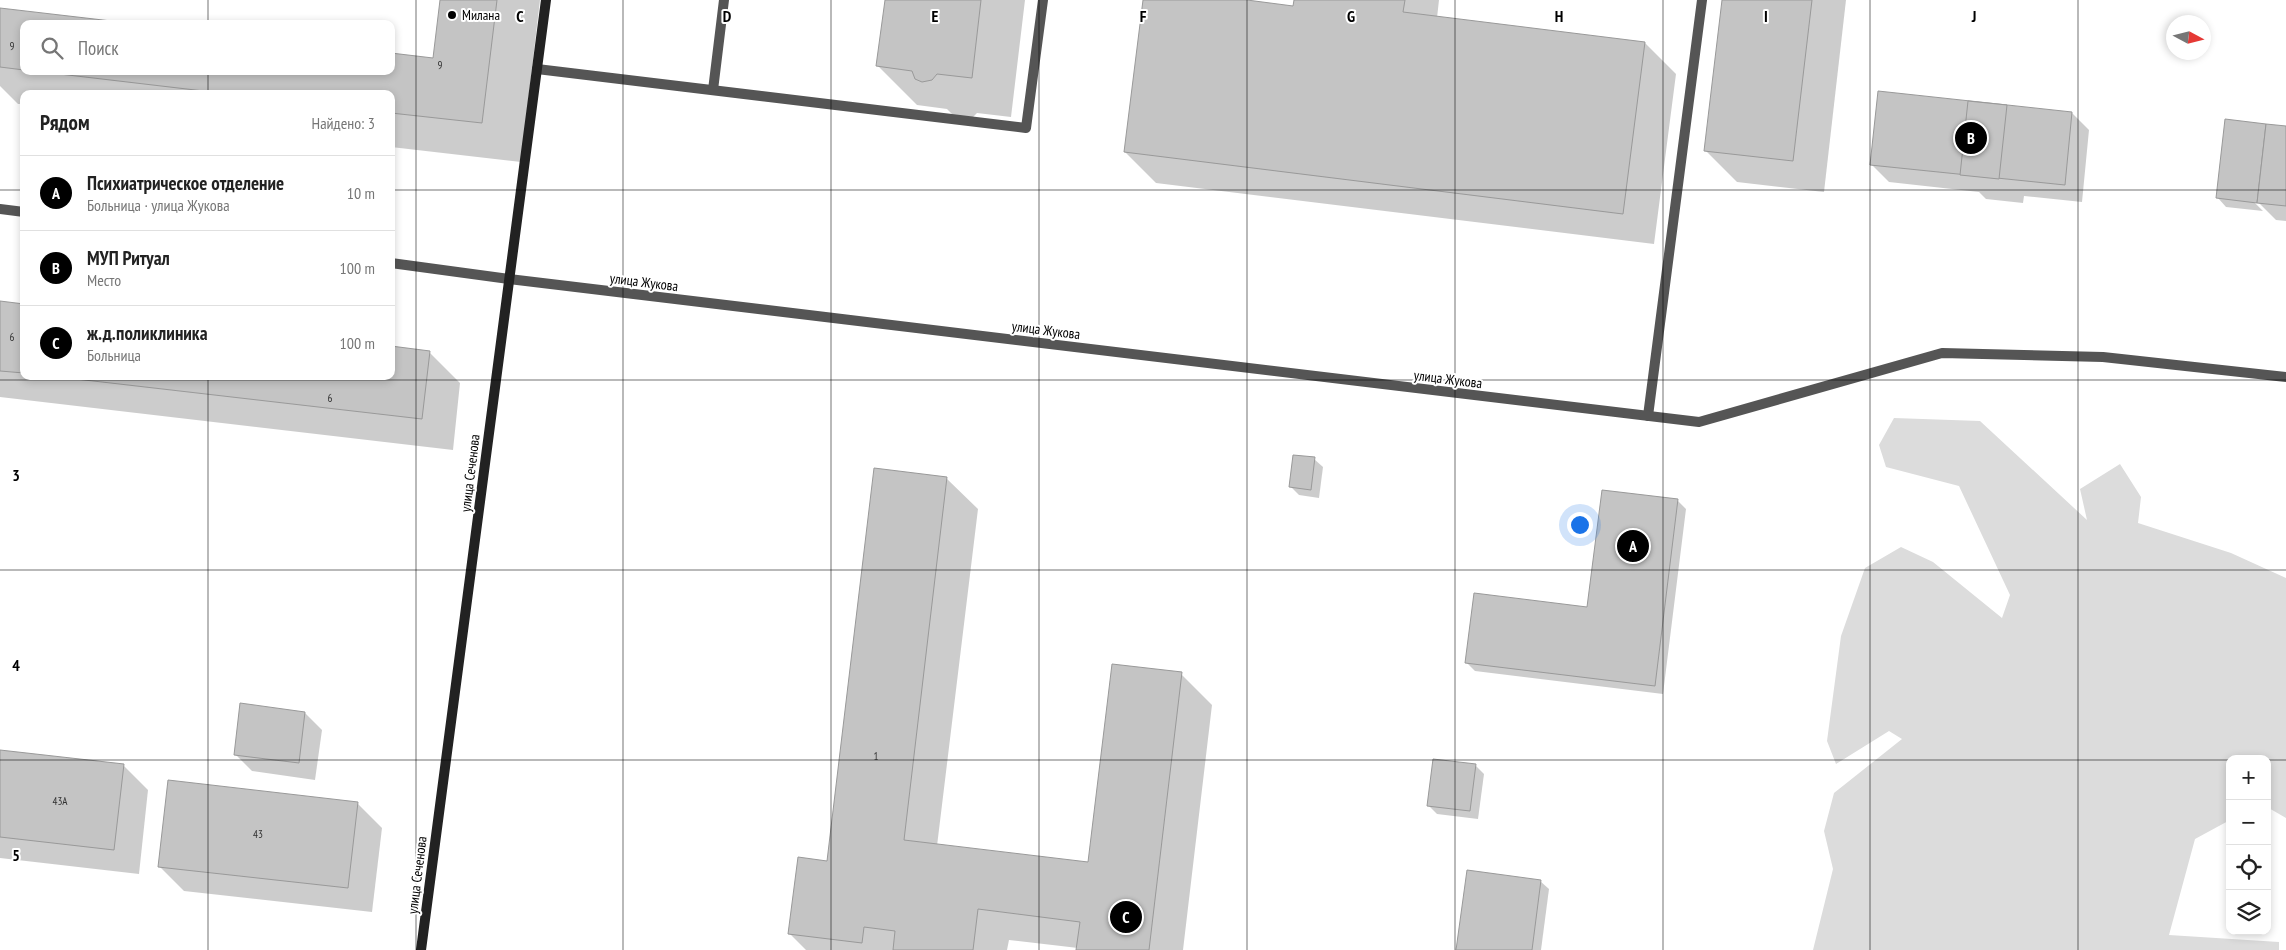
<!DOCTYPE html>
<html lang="ru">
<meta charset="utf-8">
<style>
:root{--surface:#fff;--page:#f2f2f2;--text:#222;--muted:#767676;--line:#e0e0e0;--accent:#000}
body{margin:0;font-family:"PT Sans Narrow",sans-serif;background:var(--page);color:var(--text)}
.controls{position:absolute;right:15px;bottom:15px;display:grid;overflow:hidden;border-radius:10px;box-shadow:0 2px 8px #0003}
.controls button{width:45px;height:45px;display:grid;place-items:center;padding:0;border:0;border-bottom:1px solid var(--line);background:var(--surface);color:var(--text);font:25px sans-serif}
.compass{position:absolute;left:2166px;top:15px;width:45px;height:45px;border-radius:50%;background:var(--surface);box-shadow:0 2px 8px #0003;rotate:97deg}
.you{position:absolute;left:1579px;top:524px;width:18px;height:18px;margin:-12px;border:4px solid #fff;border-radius:50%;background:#1a73e8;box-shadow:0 0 0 8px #1a73e833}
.badge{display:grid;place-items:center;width:32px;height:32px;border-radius:50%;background:var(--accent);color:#fff;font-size:16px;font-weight:700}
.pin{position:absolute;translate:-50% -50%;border:2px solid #fff;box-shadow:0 1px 5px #0006}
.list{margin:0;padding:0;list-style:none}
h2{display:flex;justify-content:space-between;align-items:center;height:65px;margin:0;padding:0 20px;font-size:21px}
h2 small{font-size:16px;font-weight:400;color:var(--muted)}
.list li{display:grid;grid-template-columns:32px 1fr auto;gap:15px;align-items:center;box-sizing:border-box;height:75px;padding:0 20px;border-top:1px solid var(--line)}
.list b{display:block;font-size:19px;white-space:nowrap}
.list p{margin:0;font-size:16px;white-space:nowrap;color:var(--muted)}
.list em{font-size:16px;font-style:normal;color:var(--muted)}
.icon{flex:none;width:28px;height:28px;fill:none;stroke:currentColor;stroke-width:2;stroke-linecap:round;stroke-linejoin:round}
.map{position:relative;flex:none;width:2286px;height:950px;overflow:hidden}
.search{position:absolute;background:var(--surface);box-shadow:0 2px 8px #0003;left:20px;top:20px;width:375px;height:55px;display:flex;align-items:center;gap:12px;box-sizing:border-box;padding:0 18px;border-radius:10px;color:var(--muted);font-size:19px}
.panel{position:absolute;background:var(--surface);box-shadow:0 2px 8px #0003;left:20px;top:90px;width:375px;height:290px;border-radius:10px}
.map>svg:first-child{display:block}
</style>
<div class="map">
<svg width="2286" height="950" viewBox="0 0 2286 950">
<rect width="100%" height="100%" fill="#fff"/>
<path fill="#dcdcdc" d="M1894,418l86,3 107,99 -7,-31 40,-25 21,33 -3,26 93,30 55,25v240l-19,-11v-48h-37v61l-35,19 -26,96 110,7v8h-466l20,-81 -9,-38 10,-38 68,-54 -13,-8 -53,33 -9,-23 14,-105 24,-68 36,-21 32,15 69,56 8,-23 -51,-109 -73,-19 -7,-22z"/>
<g fill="#0003">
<path d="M441,0h99l-19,162 -130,-15v-53h-367v10h-6l-18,-18v-77l24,15v47h367l43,-12z"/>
<path d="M886,0h139l-14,117 -34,-4 -6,6 -15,-1 -9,-9 -30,-4 -39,-39z"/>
<path d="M1145,0h92l57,7 1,-7h144l-2,18 208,25 31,31 -22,170 -498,-61 -31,-31z"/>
<path d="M1723,0h123l-22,192 -87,-10 -31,-31z"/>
<path d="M2008,106l64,7 17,17 -7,72 -58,-6 -1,7 -37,-4 -7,-7 -90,-10 -17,-17z"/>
<path d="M2286,127v94l-10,-1 -22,-22 -2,2 11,11 -37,-4 -8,-9z"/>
<path d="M0,302l24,3v71h367l38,-24 31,31 -7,67 -453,-53z"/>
<path d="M1314,459l9,8 -4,31 -20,-3 -8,-8z"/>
<path d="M946,478l32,31 -41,337 152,18 92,-190 31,31 -29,245h-106l1,-2 -69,-8 -2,10h-201l-16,-16 38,-72z"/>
<path d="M1677,500l9,9 -23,185 -188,-23 -9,-9 123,-54z"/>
<path d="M305,713l17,17 -7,50 -63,-9 -17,-17z"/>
<path d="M0,751l123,14 25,25 -9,84 -139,-16z"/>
<path d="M1475,765l9,9 -6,45 -41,-5 -9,-9z"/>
<path d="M357,803l25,25 -10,84 -188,-21 -25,-25z"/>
<path d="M1540,881l9,8 -8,61h-83z"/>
</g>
<g fill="#c4c4c4" stroke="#999">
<path d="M440,0h57l-15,123 -91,-10v-19h-162l-195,-23h357v-18l42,5z"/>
<path d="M885,0h96l-9,78 -35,-4 -5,6 -10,2 -7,-3 -3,-8 -36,-5z"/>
<path d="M1143,0h104l46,6 1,-6h111l-2,12 242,30 -22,172 -499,-62z"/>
<path d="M1722,0h90l-19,161 -89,-10z"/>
<path d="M0,8l137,16h-113v46l-24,-3z"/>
<path d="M1878,91l194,21 -7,73 -195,-20z"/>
<path d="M1968,101l39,4 -8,74 -39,-4z"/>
<path d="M2225,119l41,5 -9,79 -41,-5z"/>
<path d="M2266,124l20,2v80l-29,-3z"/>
<path d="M0,301l24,3v69l-24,-2z"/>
<path d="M391,346l39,5 -8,68 -372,-43h341z"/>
<path d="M1293,455l22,2 -4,33 -22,-3z"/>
<path d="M874,468l73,9 -43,363 184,22 24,-198 70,8 -33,278h-73l4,-28 -102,-13 -5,41h-80l2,-19 -31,-4 -2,16 -74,-9 10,-77 29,4z"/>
<path d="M1602,490l76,9 -23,187 -190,-23 9,-70 113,14z"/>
<path d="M240,703l65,9 -6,51 -65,-8z"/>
<path d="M0,750l124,14 -10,86 -114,-13z"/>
<path d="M1433,759l43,5 -6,47 -43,-5z"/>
<path d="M168,780l190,22 -10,86 -190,-21z"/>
<path d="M1467,870l74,10 -9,70h-76z"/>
</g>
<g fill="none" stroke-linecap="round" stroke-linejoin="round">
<g stroke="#555" stroke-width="10">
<path d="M537,69l489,59 17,-128"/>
<path d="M713,90l11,-90"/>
<path d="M1648,416l54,-416"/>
</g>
<path stroke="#555" stroke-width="10" d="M509,279l1190,143 243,-69 161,4 183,20"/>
<g stroke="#555" stroke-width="10">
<path d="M0,209l24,3"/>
<path d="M391,263l118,16"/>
</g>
<path stroke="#222" stroke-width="10" d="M421,950l125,-950"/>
</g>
<path fill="none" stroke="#000" stroke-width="1" stroke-opacity="0.55" d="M208,0v24M416,0v950M623,0v950M831,0v950M1039,0v950M1247,0v950M1455,0v950M1663,0v950M1870,0v950M2078,0v950M208,71v23M0,190h24M391,190h1895M208,376v574M0,380h2286M0,570h2286M0,760h2230M2267,760h19"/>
<circle fill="#000" stroke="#fff" stroke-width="2" cx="452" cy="15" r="5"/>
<g text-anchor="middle" stroke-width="4" stroke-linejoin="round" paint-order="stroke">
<g font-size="11" fill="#313131">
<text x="12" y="50">9</text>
<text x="440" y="69">9</text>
<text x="12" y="341">6</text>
<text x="330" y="402">6</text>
<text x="876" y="760">1</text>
<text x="60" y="805">43А</text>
<text x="258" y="838">43</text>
</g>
<g font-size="14" fill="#000" stroke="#fff" text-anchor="start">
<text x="462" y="20">Милана</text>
</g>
<g font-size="14" fill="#000" stroke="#fff">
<text transform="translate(644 282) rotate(7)" y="5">улица Жукова</text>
<text transform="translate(1046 330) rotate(7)" y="5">улица Жукова</text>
<text transform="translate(1448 379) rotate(7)" y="5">улица Жукова</text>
<text transform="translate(470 473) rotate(-83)" y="5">улица Сеченова</text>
<text transform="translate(417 875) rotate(-83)" y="5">улица Сеченова</text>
</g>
</g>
<g font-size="16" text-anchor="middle" font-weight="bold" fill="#000" stroke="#fff" stroke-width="4" stroke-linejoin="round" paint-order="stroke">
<text x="520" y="22">C</text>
<text x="727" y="22">D</text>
<text x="935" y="22">E</text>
<text x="1143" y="22">F</text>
<text x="1351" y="22">G</text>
<text x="1559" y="22">H</text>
<text x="1766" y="22">I</text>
<text x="1974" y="22">J</text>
<text x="16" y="481">3</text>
<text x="16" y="671">4</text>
<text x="16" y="861">5</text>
</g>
</svg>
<div class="controls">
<button>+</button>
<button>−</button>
<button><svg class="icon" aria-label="locate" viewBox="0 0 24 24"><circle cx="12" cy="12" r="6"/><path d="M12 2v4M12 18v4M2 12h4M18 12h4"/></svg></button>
<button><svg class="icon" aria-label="layers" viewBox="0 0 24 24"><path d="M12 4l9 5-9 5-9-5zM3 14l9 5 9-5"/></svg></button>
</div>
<svg class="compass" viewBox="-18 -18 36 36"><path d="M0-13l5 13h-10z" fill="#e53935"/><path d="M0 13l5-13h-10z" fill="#767676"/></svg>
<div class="you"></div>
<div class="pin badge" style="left:1633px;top:546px">A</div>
<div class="pin badge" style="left:1971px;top:138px">B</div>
<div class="pin badge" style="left:1126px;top:917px">C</div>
<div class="search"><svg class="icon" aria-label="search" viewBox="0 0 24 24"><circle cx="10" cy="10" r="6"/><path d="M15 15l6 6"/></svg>Поиск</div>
<section class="panel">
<h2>Рядом<small>Найдено: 3</small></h2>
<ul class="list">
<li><span class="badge">A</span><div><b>Психиатрическое отделение</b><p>Больница · улица Жукова</p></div><em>10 m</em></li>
<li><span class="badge">B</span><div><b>МУП Ритуал</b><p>Место</p></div><em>100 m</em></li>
<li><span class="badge">C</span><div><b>ж.д.поликлиника</b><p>Больница</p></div><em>100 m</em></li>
</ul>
</section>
</div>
